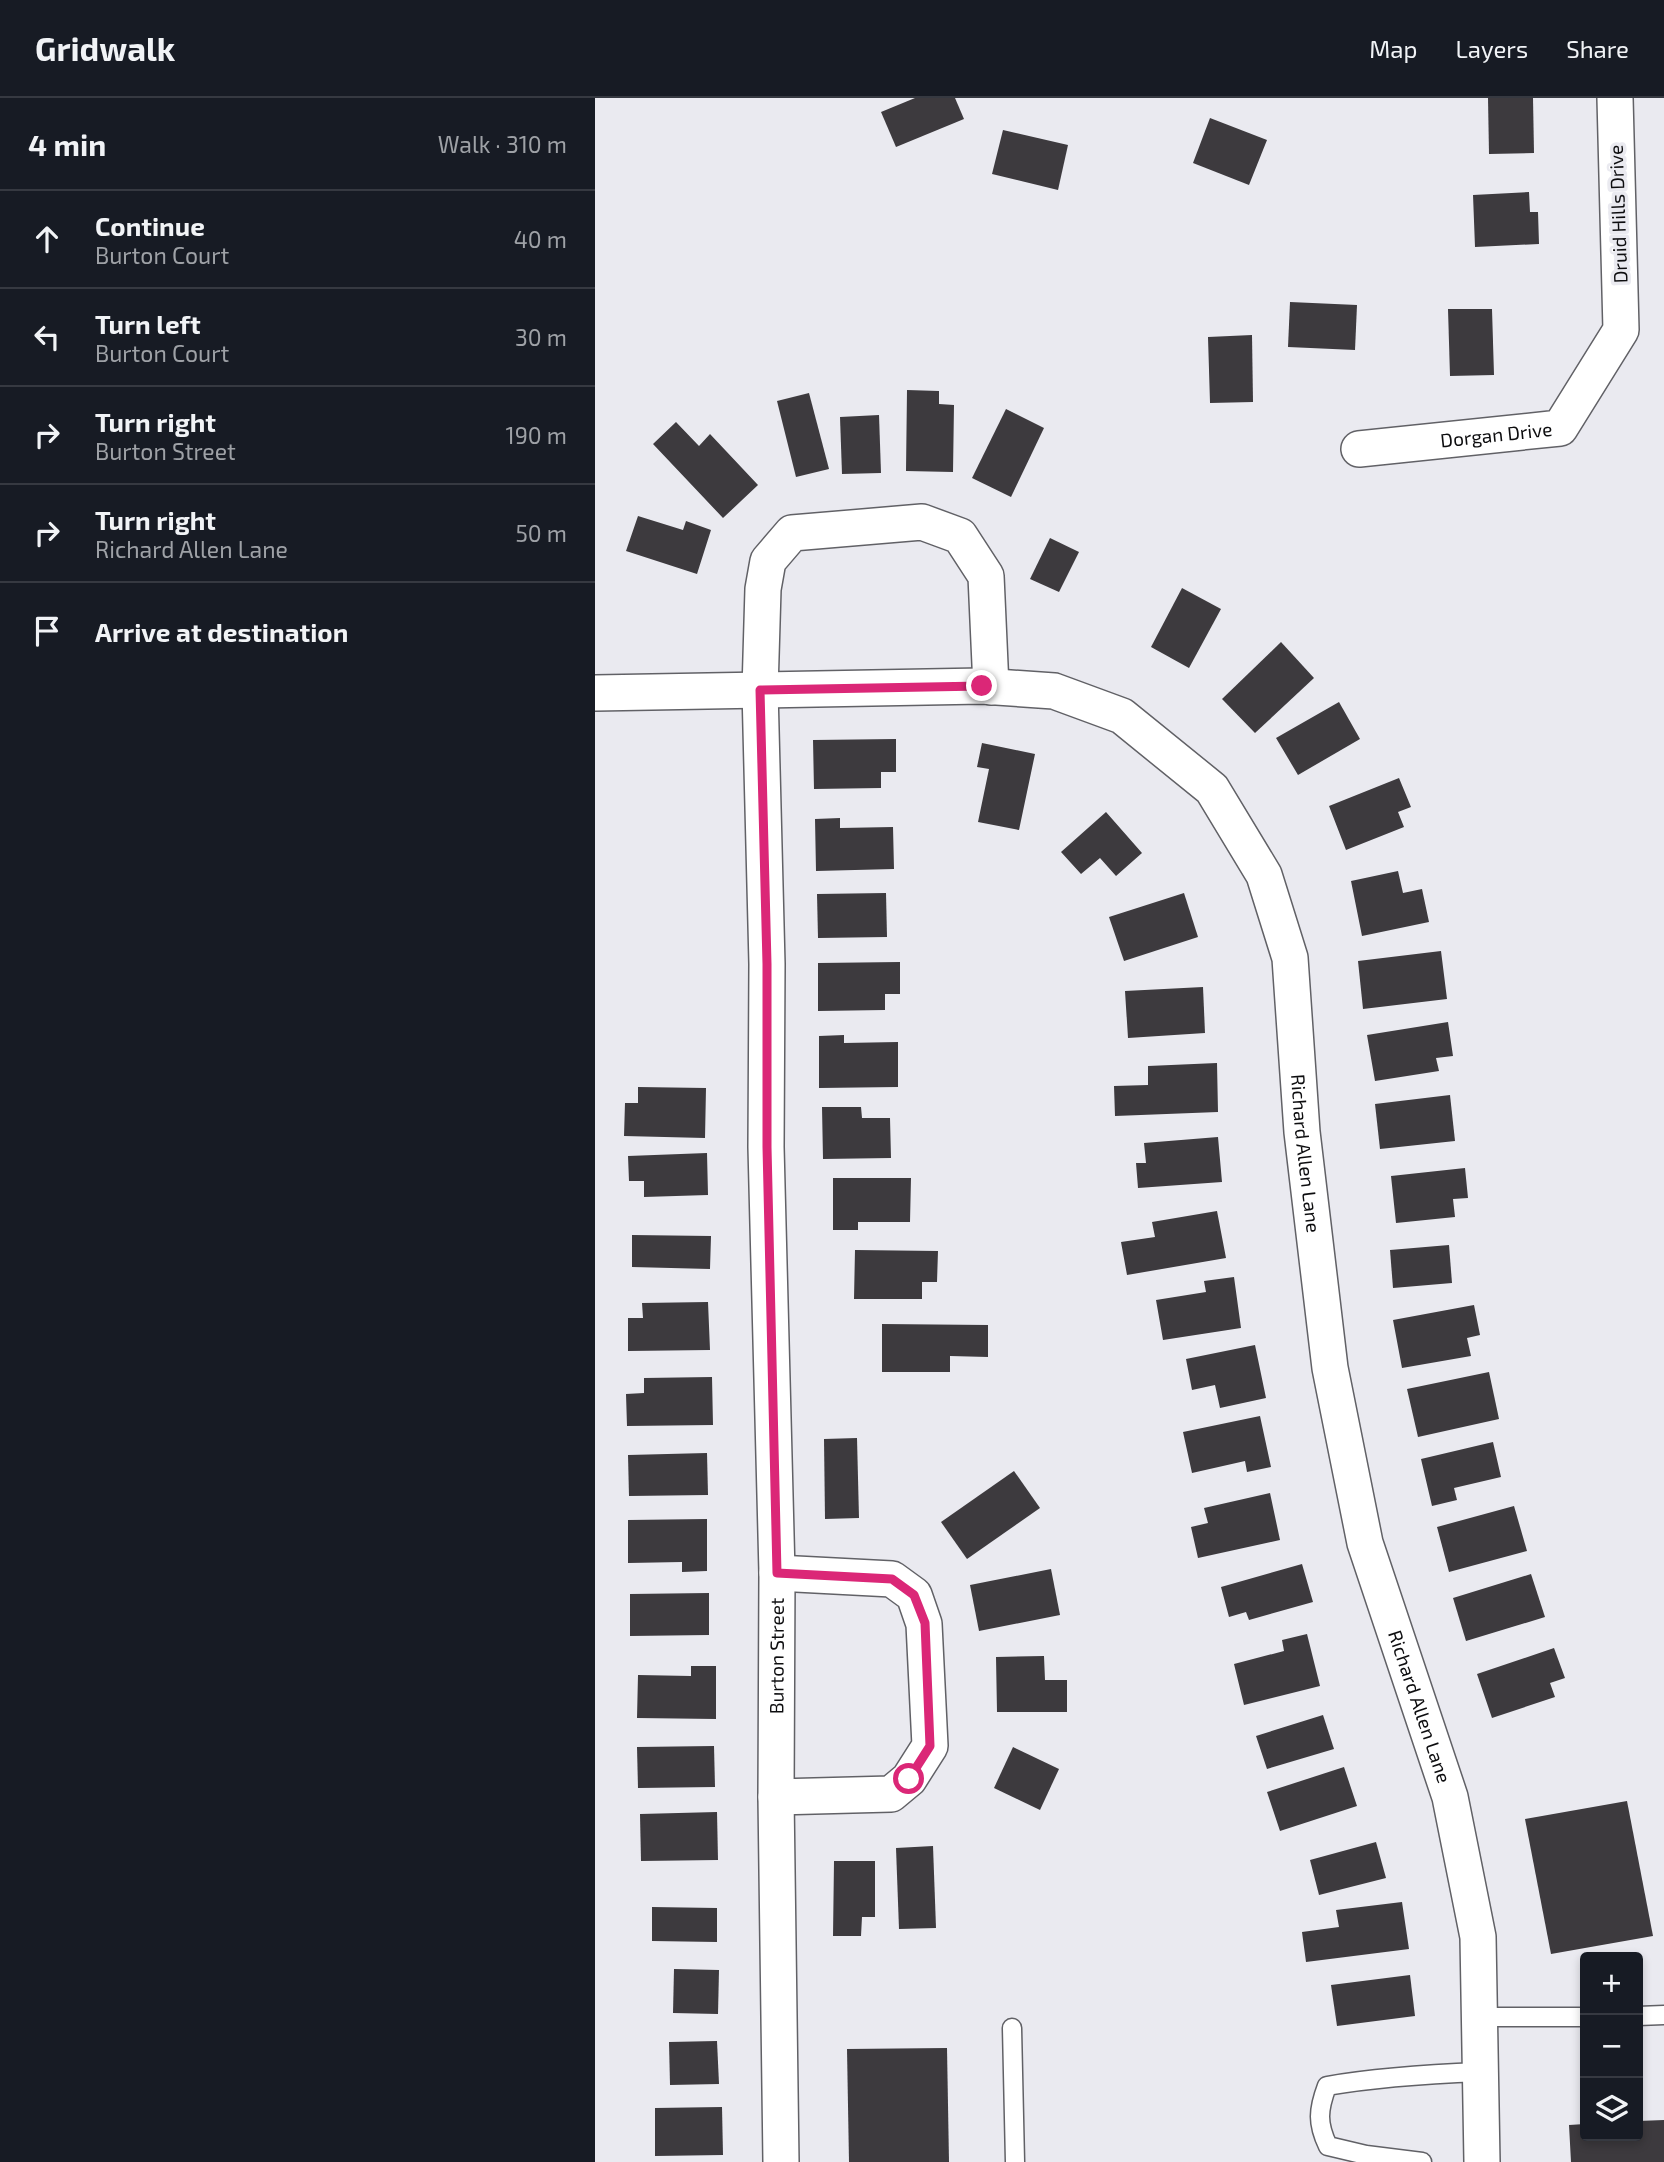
<!DOCTYPE html>
<meta charset="utf-8">
<style>
:root{--surface:#171b24;--page:#242831;--text:#f1f3f6;--muted:#9ea1a6;--line:#363941}
body{margin:0;font-family:"Exo 2",sans-serif;background:var(--page);color:var(--text)}
.controls{position:absolute;right:21px;bottom:21px;display:grid;overflow:hidden;border-radius:7px;box-shadow:0 4px 10px #0003}
.controls button{width:63px;height:63px;display:grid;place-items:center;padding:0;border:0;border-bottom:2px solid var(--line);background:var(--surface);color:var(--text);font:35px sans-serif}
.stop{position:absolute;width:21px;height:21px;margin:-16px;border:5px solid #db2777;border-radius:50%;background:#fff}
.stop.end{background:#db2777;border-color:#fff;box-shadow:0 2px 7px #0008}
.list{margin:0;padding:0;list-style:none}
h2{display:flex;justify-content:space-between;align-items:center;height:91px;margin:0;padding:0 28px;font-size:30px}
h2 small{font-size:23px;font-weight:400;color:var(--muted)}
.list li{display:grid;grid-template-columns:46px 1fr auto;gap:21px;align-items:center;box-sizing:border-box;height:98px;padding:0 28px;border-top:2px solid var(--line)}
.list b{display:block;font-size:26px;white-space:nowrap}
.list p{margin:0;font-size:23px;white-space:nowrap;color:var(--muted)}
.list em{font-size:23px;font-style:normal;color:var(--muted)}
.icon{flex:none;width:38px;height:38px;fill:none;stroke:currentColor;stroke-width:2;stroke-linecap:round;stroke-linejoin:round}
.map{position:relative;flex:none;width:1069px;height:2064px;overflow:hidden}
header{display:flex;align-items:center;gap:42px;box-sizing:border-box;height:98px;padding:0 35px;background:var(--surface);border-bottom:2px solid var(--line)}
header strong{font-size:33px}
nav{display:flex;gap:38px;margin-inline-start:auto;font-size:24px}
main{display:flex}
aside{flex:1;background:var(--surface)}
.map>svg:first-child{display:block}
</style>
<header>
<strong>Gridwalk</strong>
<nav><a>Map</a><a>Layers</a><a>Share</a></nav>
</header>
<main>
<aside>
<h2>4 min<small>Walk · 310 m</small></h2>
<ul class="list">
<li><svg class="icon" aria-label="ahead" viewBox="0 0 24 24"><path d="M12 20V5M6 11l6-6 6 6"/></svg><div><b>Continue</b><p>Burton Court</p></div><em>40 m</em></li>
<li><svg class="icon" aria-label="left" viewBox="0 0 24 24"><path d="M17 20v-9H6M10 6l-5 5 5 5"/></svg><div><b>Turn left</b><p>Burton Court</p></div><em>30 m</em></li>
<li><svg class="icon" aria-label="right" viewBox="0 0 24 24"><path d="M7 20v-9h11M14 6l5 5-5 5"/></svg><div><b>Turn right</b><p>Burton Street</p></div><em>190 m</em></li>
<li><svg class="icon" aria-label="right" viewBox="0 0 24 24"><path d="M7 20v-9h11M14 6l5 5-5 5"/></svg><div><b>Turn right</b><p>Richard Allen Lane</p></div><em>50 m</em></li>
<li><svg class="icon" aria-label="arrive" viewBox="0 0 24 24"><path d="M6 21V4h12l-3 4 3 4H6"/></svg><div><b>Arrive at destination</b></div></li>
</ul>
</aside>
<div class="map">
<svg width="1069" height="2064" viewBox="0 0 1069 2064">
<rect width="100%" height="100%" fill="#eaeaf0"/>
<g fill="#3d3a3e">
<path d="M320,0h40l9,21 -68,28 -15,-35z"/>
<path d="M893,0h45l1,55 -45,1z"/>
<path d="M615,20l57,22 -18,45 -56,-22z"/>
<path d="M408,32l65,15 -10,45 -66,-16z"/>
<path d="M934,94l1,20h8l1,32 -64,3 -2,-52z"/>
<path d="M695,204l67,3 -2,45 -67,-3z"/>
<path d="M853,211h44l2,66 -44,1z"/>
<path d="M657,237l1,67 -43,1 -2,-66z"/>
<path d="M312,292l32,1v13l15,1 -1,67 -47,-1z"/>
<path d="M214,295l20,76 -33,8 -19,-76z"/>
<path d="M411,311l38,19 -33,69 -39,-19z"/>
<path d="M284,317l2,58 -39,1 -2,-57z"/>
<path d="M81,324l23,24 11,-12 48,51 -35,33 -70,-74z"/>
<path d="M43,418l45,14 3,-9 25,9 -14,44 -71,-23z"/>
<path d="M455,440l29,14 -20,40 -29,-13z"/>
<path d="M587,490l39,21 -32,59 -38,-21z"/>
<path d="M686,544l33,36 -59,55 -33,-34z"/>
<path d="M744,604l21,37 -62,36 -22,-37z"/>
<path d="M301,641v33h-15v16l-67,1 -1,-49z"/>
<path d="M387,645l53,11 -16,76 -41,-8 11,-53 -12,-2z"/>
<path d="M804,680l12,29 -13,5 6,15 -58,23 -17,-44z"/>
<path d="M511,714l36,41 -26,23 -16,-18 -19,16 -20,-22z"/>
<path d="M245,720v10l53,-1 1,42 -78,2 -1,-52z"/>
<path d="M803,773l5,22 19,-4 7,33 -67,14 -11,-55z"/>
<path d="M291,795l1,44 -69,1 -1,-44z"/>
<path d="M589,795l14,44 -74,24 -15,-44z"/>
<path d="M846,853l6,48 -84,10 -5,-48z"/>
<path d="M305,864v32h-15v16l-67,1v-48z"/>
<path d="M608,889l2,46 -77,5 -3,-47z"/>
<path d="M853,924l5,34 -17,2 3,13 -64,10 -8,-46z"/>
<path d="M249,937v8l54,-1v45l-79,1v-52z"/>
<path d="M622,965l1,49 -103,4 -1,-30 34,-1v-19z"/>
<path d="M43,989l68,1 -1,50 -81,-2 1,-33h13z"/>
<path d="M855,997l5,46 -75,8 -5,-45z"/>
<path d="M227,1009h39l1,11h28l1,40 -68,1z"/>
<path d="M623,1039l4,45 -84,6 -2,-25h10l-2,-20z"/>
<path d="M112,1055l1,42 -64,2v-16h-15l-1,-25z"/>
<path d="M870,1070l3,30 -15,1 2,18 -59,6 -5,-47z"/>
<path d="M238,1080h78l-1,44h-52v8h-25z"/>
<path d="M622,1113l9,47 -99,17 -6,-33 34,-5 -3,-15z"/>
<path d="M37,1137l79,1 -1,33 -78,-2z"/>
<path d="M854,1147l3,38 -59,5 -3,-38z"/>
<path d="M260,1152l83,1 -1,31h-15v17h-68z"/>
<path d="M639,1179l7,51 -78,12 -7,-40 50,-8 -2,-11z"/>
<path d="M113,1204l2,48 -82,1v-33h15l-1,-15z"/>
<path d="M879,1207l6,30 -13,3 4,18 -69,12 -9,-48z"/>
<path d="M287,1226l106,1v32l-38,-1v16h-68z"/>
<path d="M660,1247l11,53 -46,10 -5,-23 -23,5 -6,-31z"/>
<path d="M894,1274l10,47 -81,18 -11,-48z"/>
<path d="M117,1279l1,48 -86,1 -1,-32 18,-1v-15z"/>
<path d="M665,1318l11,51 -24,5 -2,-11 -53,12 -9,-41z"/>
<path d="M262,1340l2,80 -34,1 -1,-80z"/>
<path d="M898,1344l8,35 -47,11 3,12 -25,6 -11,-47z"/>
<path d="M112,1355l1,42 -79,1 -1,-41z"/>
<path d="M419,1373l26,37 -73,51 -26,-37z"/>
<path d="M675,1395l10,47 -82,18 -7,-31 17,-4 -4,-15z"/>
<path d="M919,1408l13,45 -78,21 -12,-45z"/>
<path d="M112,1421v52l-25,1v-10l-54,1v-43z"/>
<path d="M707,1466l11,38 -64,18 -3,-8 -17,5 -8,-30z"/>
<path d="M456,1471l9,46 -81,16 -9,-46z"/>
<path d="M936,1476l14,43 -79,24 -13,-43z"/>
<path d="M114,1495v42l-79,1v-42z"/>
<path d="M712,1536l13,52 -76,19 -10,-41 50,-13 -2,-11z"/>
<path d="M959,1550l11,30 -15,5 5,14 -63,21 -15,-44z"/>
<path d="M449,1558l1,24h22v32h-70l-1,-55z"/>
<path d="M96,1568h25v53l-79,-1 1,-43 53,1z"/>
<path d="M728,1617l11,34 -67,20 -11,-33z"/>
<path d="M119,1648l1,41 -77,1 -1,-41z"/>
<path d="M418,1649l46,22 -19,41 -46,-22z"/>
<path d="M749,1669l13,39 -77,25 -13,-39z"/>
<path d="M1032,1703l26,135 -102,18 -26,-135z"/>
<path d="M122,1714l1,48 -77,1 -1,-47z"/>
<path d="M781,1744l10,36 -67,17 -9,-35z"/>
<path d="M338,1748l3,82 -37,1 -3,-81z"/>
<path d="M239,1763h41v56h-13l-1,19h-28z"/>
<path d="M807,1804l7,47 -103,13 -4,-30 37,-5 -3,-17z"/>
<path d="M57,1809l65,1v34l-65,-1z"/>
<path d="M79,1871l45,1 -1,44 -45,-1z"/>
<path d="M815,1877l5,41 -78,10 -6,-41z"/>
<path d="M122,1943l2,43 -49,1 -1,-43z"/>
<path d="M352,1950l2,114h-100l-2,-113z"/>
<path d="M127,2009l1,48 -68,1v-48z"/>
<path d="M1069,2022v42h-93l-2,-37 16,-1v12h53v-15z"/>
</g>
<g fill="none" stroke-linecap="round" stroke-linejoin="round">
<defs>
<g id="service">
<path d="M1043,1918l26,-1"/>
<path d="M885,1919h105"/>
<path d="M417,1930l3,134"/>
<path d="M827,2064l-56,-7 -38,-9c-11,-23 -10,-36 -1,-60 51,-9 102,-12 153,-14"/>
</g>
<g id="minor">
<path id="s1" d="M764,351l201,-21 61,-98 -6,-232"/>
<path id="s2" d="M0,595l387,-7 72,5 68,25 90,73 52,86 26,83 12,174 28,236 35,175 85,254 28,140 4,225"/>
<path d="M181,1699l115,-3 18,-15 21,-33 -6,-122 -10,-29 -22,-16 -115,-6"/>
<path id="s3" d="M186,2064l-5,-365 1,-224 -11,-426 1,-183 -7,-274 3,-101 5,-28 24,-28 130,-11 38,14 26,40 5,111"/>
</g>
</defs>
<use href="#service" stroke="#616166" stroke-width="21"/>
<use href="#minor" stroke="#616166" stroke-width="38"/>
<use href="#service" stroke="#fff" stroke-width="18"/>
<use href="#minor" stroke="#fff" stroke-width="35"/>
</g>
<g fill="none" stroke-linecap="round" stroke-linejoin="round">
<path stroke="#db2777" stroke-width="9" d="M314,1681l21,-33 -5,-123 -11,-28 -22,-16 -115,-6 -10,-426v-183l-7,-274 222,-4"/>
</g>
<g text-anchor="middle" stroke-width="7" stroke-linejoin="round" paint-order="stroke">
<g font-size="19" fill="#0d0d0f" stroke="#eaeaf0">
<text transform="translate(1023 116) rotate(-92)" y="7">Druid Hills Drive</text>
<text dy="7" stroke="none"><textPath href="#s1" startOffset="138">Dorgan Drive</textPath></text>
<text dy="7" stroke="none"><textPath href="#s2" startOffset="1031">Richard Allen Lane</textPath></text>
<text dy="7" stroke="none"><textPath href="#s3" startOffset="506">Burton Street</textPath></text>
<text dy="7" stroke="none"><textPath href="#s2" startOffset="1598">Richard Allen Lane</textPath></text>
</g>
</g>
</svg>
<div class="controls">
<button>+</button>
<button>−</button>
<button><svg class="icon" aria-label="layers" viewBox="0 0 24 24"><path d="M12 4l9 5-9 5-9-5zM3 14l9 5 9-5"/></svg></button>
</div>
<div class="stop" style="left:314px;top:1681px"></div>
<div class="stop end" style="left:387px;top:588px"></div>
</div>
</main>
